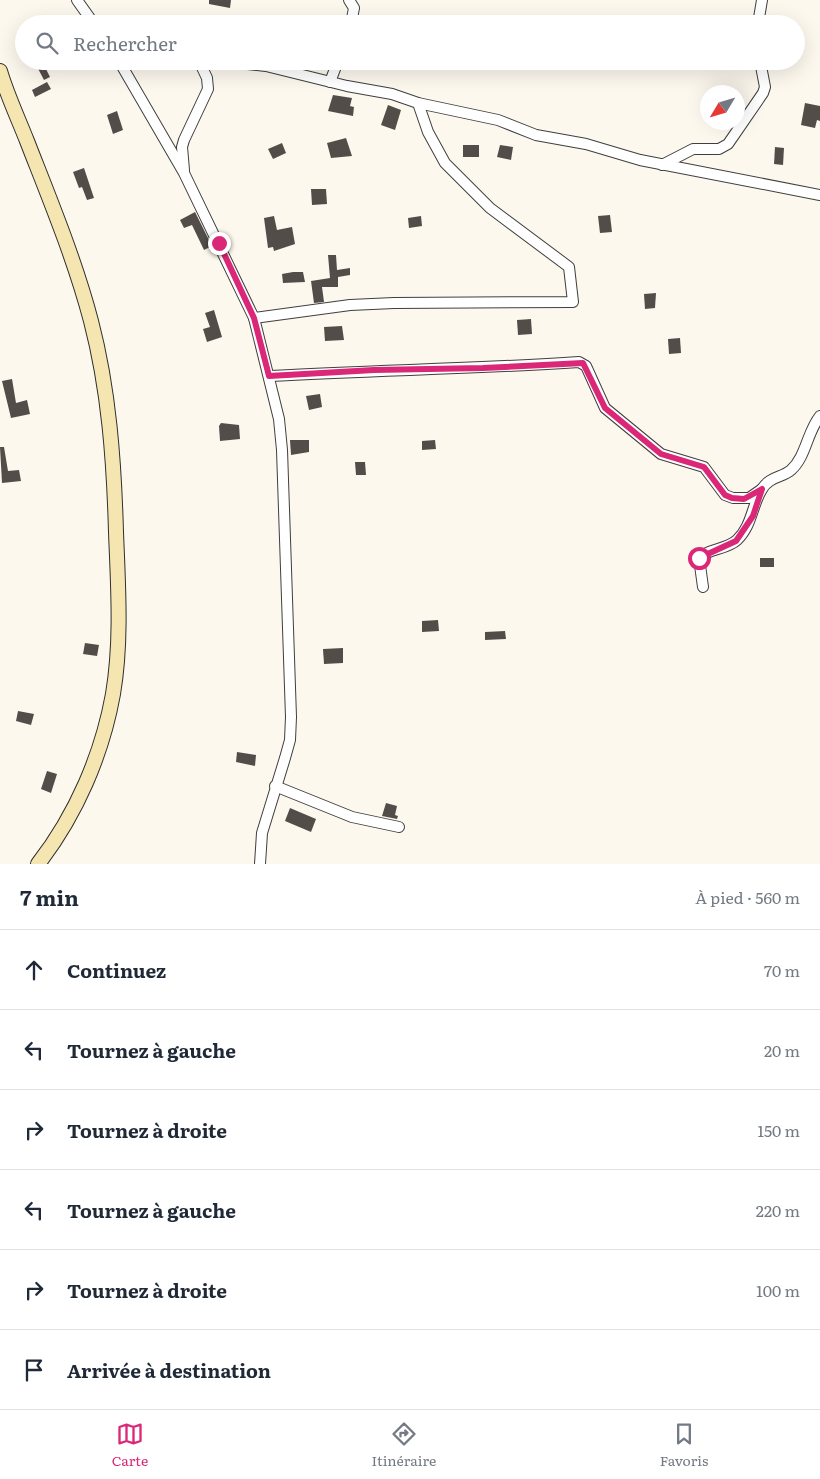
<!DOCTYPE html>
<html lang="fr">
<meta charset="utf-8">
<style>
:root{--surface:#fff;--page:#f6f6f7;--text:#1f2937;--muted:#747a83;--line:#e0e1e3;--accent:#db2777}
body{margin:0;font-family:Literata,serif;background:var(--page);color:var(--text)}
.compass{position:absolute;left:700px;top:85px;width:45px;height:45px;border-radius:50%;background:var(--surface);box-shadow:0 5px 20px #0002;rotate:232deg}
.stop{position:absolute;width:15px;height:15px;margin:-11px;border:4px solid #db2777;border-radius:50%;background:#fff}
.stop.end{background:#db2777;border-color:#fff;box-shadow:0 1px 5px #0008}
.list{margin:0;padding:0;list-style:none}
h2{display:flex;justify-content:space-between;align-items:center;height:65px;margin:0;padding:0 20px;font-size:21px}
h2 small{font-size:16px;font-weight:400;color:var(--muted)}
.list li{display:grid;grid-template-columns:32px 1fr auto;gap:15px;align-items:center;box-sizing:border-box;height:80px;padding:0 20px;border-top:1px solid var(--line)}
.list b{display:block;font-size:19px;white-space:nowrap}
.list em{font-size:16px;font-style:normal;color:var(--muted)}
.icon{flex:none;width:28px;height:28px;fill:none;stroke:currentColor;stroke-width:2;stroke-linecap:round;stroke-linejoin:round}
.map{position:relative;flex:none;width:820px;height:864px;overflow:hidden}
.search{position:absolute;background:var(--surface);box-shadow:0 5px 20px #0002;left:15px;right:15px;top:15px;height:55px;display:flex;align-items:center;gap:12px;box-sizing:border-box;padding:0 18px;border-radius:28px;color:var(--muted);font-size:19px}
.sheet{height:545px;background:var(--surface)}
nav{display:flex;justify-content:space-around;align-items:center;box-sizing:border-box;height:70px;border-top:1px solid var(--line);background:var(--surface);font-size:14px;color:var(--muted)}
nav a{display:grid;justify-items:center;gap:2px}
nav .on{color:var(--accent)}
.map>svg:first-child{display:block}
</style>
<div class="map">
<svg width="820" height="864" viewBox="0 0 820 864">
<rect width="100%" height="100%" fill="#fdf8ee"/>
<g fill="#534d4a">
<path d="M209,0h22l-1,8 -21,-4z"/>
<path d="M34,61h8l8,16 -6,3z"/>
<path d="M47,82l4,7 -16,8 -3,-7z"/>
<path d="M333,95l19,3 -2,8 4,1 -1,9 -25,-5z"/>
<path d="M805,103l15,3v15l-3,-1 -2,8 -14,-3z"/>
<path d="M388,105l13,5 -6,20 -14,-5z"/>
<path d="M117,111l6,19 -10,4 -6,-19z"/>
<path d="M346,138l6,18 -21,2 -4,-15z"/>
<path d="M282,143l4,10 -13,6 -5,-10z"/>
<rect x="463" y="145" width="16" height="12"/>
<path d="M500,145l13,2 -2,13 -14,-3z"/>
<path d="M775,147l9,1 -1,17 -9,-1z"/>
<path d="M84,168l10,30 -7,2 -5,-13 -3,1 -6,-16z"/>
<path d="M311,189h15l1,15 -15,1z"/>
<path d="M195,212l17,34 -8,4 -12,-25 -8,3 -4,-8z"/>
<path d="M610,215l2,17 -12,1 -2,-17z"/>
<path d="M274,216l3,14 15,-3 3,17 -21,7 -1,-4 -5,1 -4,-30z"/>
<path d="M421,216l1,10 -13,2 -1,-10z"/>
<path d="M328,255h8l1,15 13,-2v7l-12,2v10h-16l2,15 -10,1 -3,-22 19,-3z"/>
<path d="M293,272h10l2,10 -22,1 -1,-9z"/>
<path d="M656,293l-1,15 -10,1 -1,-15z"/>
<path d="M214,310l8,27 -15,5 -4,-13 7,-2 -5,-14z"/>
<path d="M531,319l1,15 -14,1 -1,-15z"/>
<path d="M342,326l2,14 -19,1 -1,-14z"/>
<path d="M680,338l1,15 -12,1 -1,-15z"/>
<path d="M12,379l4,24 11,-3 3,14 -19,4 -9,-37z"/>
<path d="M320,394l2,13 -13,3 -3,-14z"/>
<path d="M221,423l18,2 1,14 -20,2 -1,-15z"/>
<path d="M290,440h19v12l-18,3z"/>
<path d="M435,440l1,9 -14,1v-9z"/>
<path d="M0,447h4l4,24 11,-1 2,11 -19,2z"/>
<path d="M355,462h10l1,13h-10z"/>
<rect x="760" y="558" width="14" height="9"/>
<path d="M438,620l1,11 -17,1v-11z"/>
<path d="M505,631l1,8 -21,1v-8z"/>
<path d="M85,643l14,2 -2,11 -14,-2z"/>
<path d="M343,648v15l-19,1 -1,-15z"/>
<path d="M18,711l16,3 -3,11 -15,-4z"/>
<path d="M237,752l19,3 -1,11 -19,-4z"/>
<path d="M47,771l10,3 -6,19 -10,-4z"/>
<path d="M386,803l11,3 -2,9 3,1 -1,3 -15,-3z"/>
<path d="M290,808l26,11 -5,13 -26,-11z"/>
</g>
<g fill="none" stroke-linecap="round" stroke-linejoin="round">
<defs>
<g id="street">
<path d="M77,0l17,24"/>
<path d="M349,0l5,8 -3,16"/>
<path d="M758,24l4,-24"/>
<path d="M119,61l65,112 70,145 25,101 3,31 9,267 -1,23 -5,18 -23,75 -2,31"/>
<path d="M220,61l46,5 81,20 45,8 26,9 80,17 38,15 50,9 54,16 180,35"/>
<path d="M330,82l8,-21"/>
<path d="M662,165l31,-16h26l9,-5 35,-51 2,-6 -5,-26"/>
<path d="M184,170l-2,-23 2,-7 24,-51 -1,-11 -8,-17"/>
<path d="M254,318l96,-13 44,-2 179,-1 -4,-35 -79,-59 -45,-45 -17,-31 -10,-29"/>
<path d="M269,376c104,-6 207,-7 310,-14l7,4 19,42 56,46 43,13 21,28 8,3h16l13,-9"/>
<path d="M703,587l-4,-29c10,-10 27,-8 38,-18 15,-14 15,-35 25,-51 8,-13 20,-11 29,-19 15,-13 16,-38 29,-54"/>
<path d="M275,786l77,31 47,10"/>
</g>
<path id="secondary" d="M0,71c7,24 18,47 27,70 23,59 48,119 64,180 18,69 23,140 25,211 2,53 6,109 -3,162 -11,61 -37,121 -75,170"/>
</defs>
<use href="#street" stroke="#3f3f3f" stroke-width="12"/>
<use href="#secondary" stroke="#2e2e2e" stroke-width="16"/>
<use href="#street" stroke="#fff" stroke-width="10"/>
<use href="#secondary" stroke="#f5e6b1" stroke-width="14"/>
</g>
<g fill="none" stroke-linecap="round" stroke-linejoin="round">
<path stroke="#db2777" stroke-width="6" d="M219,243l35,75 15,58 105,-6 109,-2 100,-5 22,45 56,46 43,13 21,28 7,3 12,1 18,-10 -9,27 -17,25 -37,17"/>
</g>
</svg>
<svg class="compass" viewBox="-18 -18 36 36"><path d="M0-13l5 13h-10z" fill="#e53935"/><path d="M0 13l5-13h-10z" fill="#747a83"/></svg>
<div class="stop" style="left:699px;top:558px"></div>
<div class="stop end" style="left:219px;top:243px"></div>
<div class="search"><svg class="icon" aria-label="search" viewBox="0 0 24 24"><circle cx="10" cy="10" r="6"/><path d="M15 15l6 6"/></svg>Rechercher</div>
</div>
<section class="sheet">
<h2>7 min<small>À pied · 560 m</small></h2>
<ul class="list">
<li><svg class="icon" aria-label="ahead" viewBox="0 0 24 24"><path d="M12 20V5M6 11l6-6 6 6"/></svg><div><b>Continuez</b></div><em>70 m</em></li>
<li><svg class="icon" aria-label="left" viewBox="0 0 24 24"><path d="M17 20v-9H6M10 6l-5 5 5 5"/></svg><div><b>Tournez à gauche</b></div><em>20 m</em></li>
<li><svg class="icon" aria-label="right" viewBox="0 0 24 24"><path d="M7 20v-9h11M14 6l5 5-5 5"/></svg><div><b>Tournez à droite</b></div><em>150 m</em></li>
<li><svg class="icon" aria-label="left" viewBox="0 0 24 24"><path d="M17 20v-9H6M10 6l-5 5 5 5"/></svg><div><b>Tournez à gauche</b></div><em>220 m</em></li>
<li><svg class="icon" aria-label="right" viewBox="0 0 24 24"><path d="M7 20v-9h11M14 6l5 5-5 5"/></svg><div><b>Tournez à droite</b></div><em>100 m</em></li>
<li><svg class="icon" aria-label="arrive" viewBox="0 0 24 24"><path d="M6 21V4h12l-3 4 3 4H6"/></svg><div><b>Arrivée à destination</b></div></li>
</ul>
</section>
<nav>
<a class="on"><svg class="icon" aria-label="map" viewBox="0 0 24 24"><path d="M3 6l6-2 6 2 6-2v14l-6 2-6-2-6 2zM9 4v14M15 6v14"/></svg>Carte</a>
<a><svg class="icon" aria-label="directions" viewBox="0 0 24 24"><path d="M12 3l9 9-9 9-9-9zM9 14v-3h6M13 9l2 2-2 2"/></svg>Itinéraire</a>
<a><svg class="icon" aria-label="saved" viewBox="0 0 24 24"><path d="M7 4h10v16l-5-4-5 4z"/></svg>Favoris</a>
</nav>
